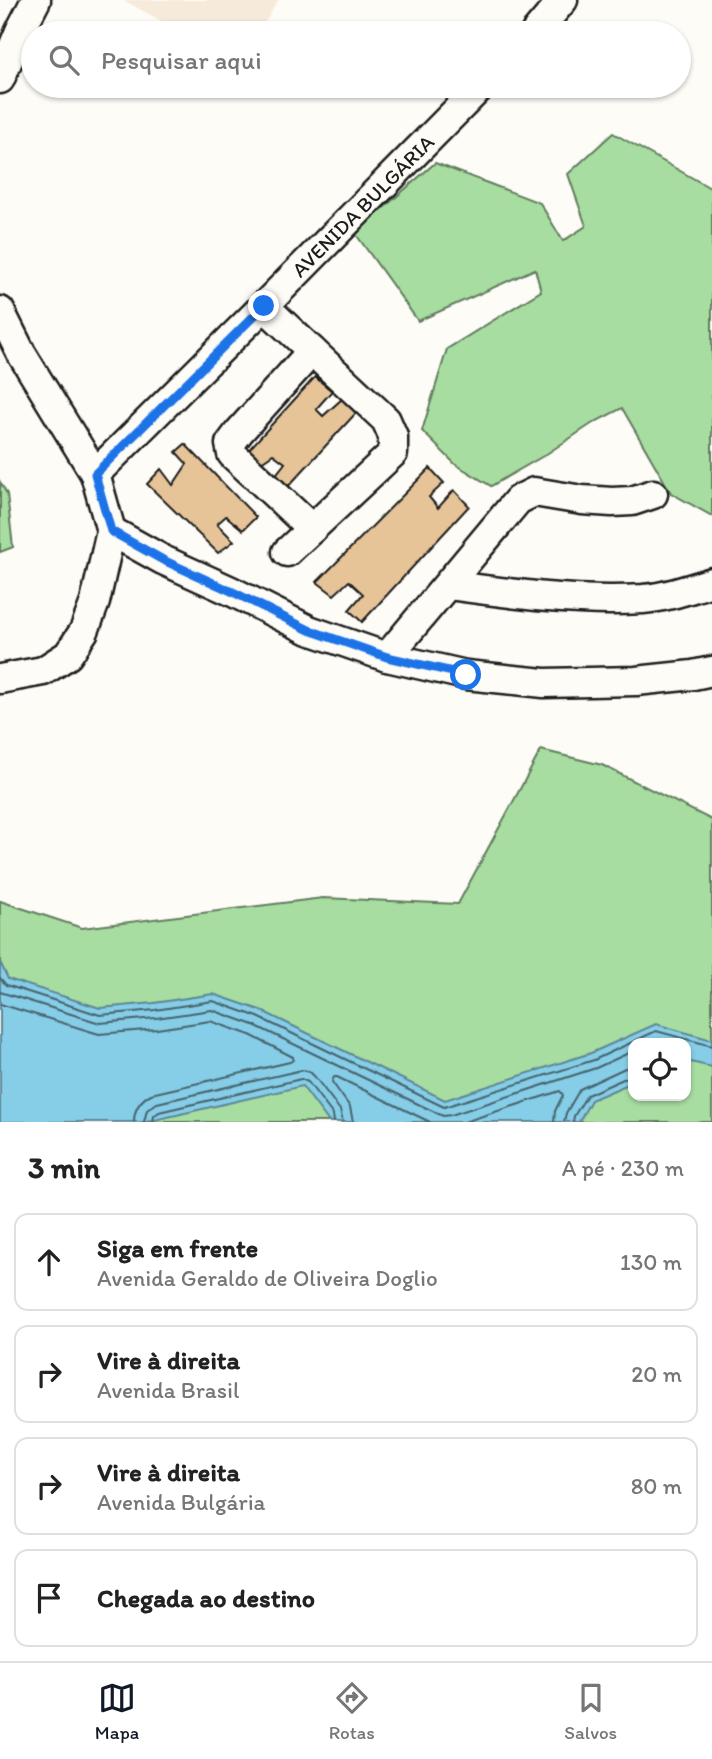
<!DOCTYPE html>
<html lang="pt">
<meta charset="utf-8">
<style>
:root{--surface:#fff;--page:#f6f6f6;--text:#222;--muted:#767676;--line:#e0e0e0;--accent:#111827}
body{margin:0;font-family:Itim,sans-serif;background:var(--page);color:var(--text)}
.controls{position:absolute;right:21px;bottom:21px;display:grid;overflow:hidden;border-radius:14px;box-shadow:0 2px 5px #0004}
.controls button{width:63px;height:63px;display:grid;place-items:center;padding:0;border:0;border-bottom:2px solid var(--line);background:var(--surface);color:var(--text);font:35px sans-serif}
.stop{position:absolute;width:21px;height:21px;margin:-16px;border:5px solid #1a73e8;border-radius:50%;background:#fff}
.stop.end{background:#1a73e8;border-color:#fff;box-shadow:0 2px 7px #0008}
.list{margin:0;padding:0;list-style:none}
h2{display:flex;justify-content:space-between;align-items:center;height:91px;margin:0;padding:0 28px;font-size:30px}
h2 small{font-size:23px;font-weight:400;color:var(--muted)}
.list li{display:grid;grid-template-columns:46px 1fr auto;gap:21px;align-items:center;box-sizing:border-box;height:98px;margin:0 14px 14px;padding:0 14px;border:2px solid var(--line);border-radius:14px}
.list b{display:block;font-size:26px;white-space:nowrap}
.list p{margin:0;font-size:23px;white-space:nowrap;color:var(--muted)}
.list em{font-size:23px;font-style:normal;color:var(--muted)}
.icon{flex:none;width:38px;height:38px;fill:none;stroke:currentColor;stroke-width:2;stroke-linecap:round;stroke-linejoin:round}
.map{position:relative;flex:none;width:712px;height:1122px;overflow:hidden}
.search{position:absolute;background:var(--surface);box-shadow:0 2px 5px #0004;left:21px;right:21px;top:21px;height:77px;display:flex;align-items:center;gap:18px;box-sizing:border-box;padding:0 24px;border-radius:38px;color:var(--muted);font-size:26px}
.sheet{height:539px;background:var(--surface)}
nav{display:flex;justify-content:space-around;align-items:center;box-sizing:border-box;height:98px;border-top:2px solid var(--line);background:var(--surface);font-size:19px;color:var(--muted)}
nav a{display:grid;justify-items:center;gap:4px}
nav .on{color:var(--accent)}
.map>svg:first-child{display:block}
</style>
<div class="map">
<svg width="712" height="1122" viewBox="0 0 712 1122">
<rect width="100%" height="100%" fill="#fdfcf7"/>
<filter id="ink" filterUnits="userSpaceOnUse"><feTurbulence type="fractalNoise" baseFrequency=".0143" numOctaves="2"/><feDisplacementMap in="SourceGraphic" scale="14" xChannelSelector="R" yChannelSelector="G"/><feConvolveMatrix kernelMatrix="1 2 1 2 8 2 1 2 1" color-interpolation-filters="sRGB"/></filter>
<g filter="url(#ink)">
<path fill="#f6ebda" d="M123,0h155l-19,33h-76z"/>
<g fill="#a7dda0" stroke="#627c5e" stroke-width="2" fill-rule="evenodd">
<path d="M613,133l99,56v327l-41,-23 -49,-85 -29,15 -48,32 -54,31 -36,-22 -33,-33 25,-82 94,-58 -6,-22 -117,52 -63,-88 80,-70 105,40 23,38 23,-15 -18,-52z"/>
<path d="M0,482l7,12 6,53 -13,5z"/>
<path d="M541,750l61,15 110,55v302h-712v-221l82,27 241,-30 135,6zM633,1043h53v53h-53z"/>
</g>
<path fill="#86cde7" stroke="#5c8696" stroke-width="2" d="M0,962l8,17 92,29 54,-5 59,-9 47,16 185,90 146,-47 65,-29 56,16v27l-26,-6v-18h-53v39l-42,18 -12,22h-250l-27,-36 -156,36h-146z"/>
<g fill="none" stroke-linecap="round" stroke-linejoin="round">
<g stroke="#46636d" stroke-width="2">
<path d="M0,978l6,7 94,30 55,-5 58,-9 45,16 186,90 150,-47 62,-29 56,15"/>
<path d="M0,992l100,31 56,-5 56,-8 42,15 189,91 8,-1 145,-47 37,-17"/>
<path d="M0,1004l99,30 58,-5 53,-8 40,14 43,22v3l-3,2 -139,32c-11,6 -17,15 -17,28"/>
<path d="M144,1122l3,-12 10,-7 145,-33 8,2 5,5 25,33 3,12"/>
<path d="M153,1122l1,-6 5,-4 142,-33 7,3 25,33 1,7"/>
<path d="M353,1122l-3,-15 -18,-25 2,-5h3l93,45"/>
<path d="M464,1122l96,-31 3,4 -8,16 -1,11"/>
<path d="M564,1122l2,-9 14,-24 45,-21 8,-1"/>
<path d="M573,1122l1,-6 13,-21 41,-18 5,-1"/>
</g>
</g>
<g fill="#e6c498" stroke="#1c1c1c" stroke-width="2">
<path d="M315,377l17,14 -16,18 7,7 19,-17 14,14 -73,79 -12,-11 14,-18 -12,-9 -19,13 -10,-12z"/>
<path d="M185,444l71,73 -13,13 -17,-14 -9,8 17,17 -16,12 -71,-69 14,-15 12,16 14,-21 -11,-12z"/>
<path d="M430,468l14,15 -15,14 9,11 16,-18 15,16 -107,116 -13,-12 14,-16 -14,-13 -15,14 -17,-13z"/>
</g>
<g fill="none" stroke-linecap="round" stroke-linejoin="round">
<defs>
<g id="minor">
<path d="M535,33l28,-33"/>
<path d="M0,79l20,-48 16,-31"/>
<path d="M264,306l122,114 7,16v17l-106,99"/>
<path d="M0,311l21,42 74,121 16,57 -16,71 -11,29 -16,24 -25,16 -43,8"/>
<path d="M95,474l169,-168 217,-220"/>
<path d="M312,529l-80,-75 -2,-10 9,-12 73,-81"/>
<path d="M111,531l52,29 68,31 78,39 78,27 79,18 78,8 92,-2 57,-6 19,-4"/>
<path d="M448,585c65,9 130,18 195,14 23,-2 47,-10 69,-17"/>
<path d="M387,657l131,-157 16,-8 48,8 30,2 20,-1 21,-7"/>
</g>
</defs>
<use href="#minor" stroke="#1c1c1c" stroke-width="33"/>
<use href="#minor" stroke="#fdfcf7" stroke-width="28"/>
</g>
</g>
<g fill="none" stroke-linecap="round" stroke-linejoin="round" filter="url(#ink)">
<path stroke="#1a73e8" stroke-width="9" d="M264,306l-169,168 16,57 52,29 68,31 78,39 78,27 79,18"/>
</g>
<g text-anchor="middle" stroke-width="5" stroke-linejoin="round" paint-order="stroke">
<g font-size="21" fill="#1c1c1c" stroke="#fdfcf7">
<text transform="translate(363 206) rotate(-45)" y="7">AVENIDA BULGÁRIA</text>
</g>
</g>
</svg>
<div class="controls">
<button><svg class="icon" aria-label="locate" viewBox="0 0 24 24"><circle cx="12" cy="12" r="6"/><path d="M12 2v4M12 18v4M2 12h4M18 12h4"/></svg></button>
</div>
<div class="stop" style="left:466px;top:675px"></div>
<div class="stop end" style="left:264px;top:306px"></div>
<div class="search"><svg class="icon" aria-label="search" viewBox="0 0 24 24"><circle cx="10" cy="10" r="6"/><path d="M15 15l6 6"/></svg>Pesquisar aqui</div>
</div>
<section class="sheet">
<h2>3 min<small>A pé · 230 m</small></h2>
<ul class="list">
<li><svg class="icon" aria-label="ahead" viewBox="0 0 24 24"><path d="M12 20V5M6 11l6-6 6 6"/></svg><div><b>Siga em frente</b><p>Avenida Geraldo de Oliveira Doglio</p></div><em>130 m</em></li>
<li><svg class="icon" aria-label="right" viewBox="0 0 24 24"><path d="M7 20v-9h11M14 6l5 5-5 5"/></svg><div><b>Vire à direita</b><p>Avenida Brasil</p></div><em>20 m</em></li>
<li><svg class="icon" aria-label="right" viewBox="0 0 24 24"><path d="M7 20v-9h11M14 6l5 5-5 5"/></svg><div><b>Vire à direita</b><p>Avenida Bulgária</p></div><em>80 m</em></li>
<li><svg class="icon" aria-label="arrive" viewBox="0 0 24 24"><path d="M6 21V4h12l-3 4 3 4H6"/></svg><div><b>Chegada ao destino</b></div></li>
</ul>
</section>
<nav>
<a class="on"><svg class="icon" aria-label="map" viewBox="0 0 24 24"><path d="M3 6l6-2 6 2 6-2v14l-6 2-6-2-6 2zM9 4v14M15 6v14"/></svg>Mapa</a>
<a><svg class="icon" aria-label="directions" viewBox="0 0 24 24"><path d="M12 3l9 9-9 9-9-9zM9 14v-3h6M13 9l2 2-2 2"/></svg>Rotas</a>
<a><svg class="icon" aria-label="saved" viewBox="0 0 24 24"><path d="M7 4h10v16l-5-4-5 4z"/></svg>Salvos</a>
</nav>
